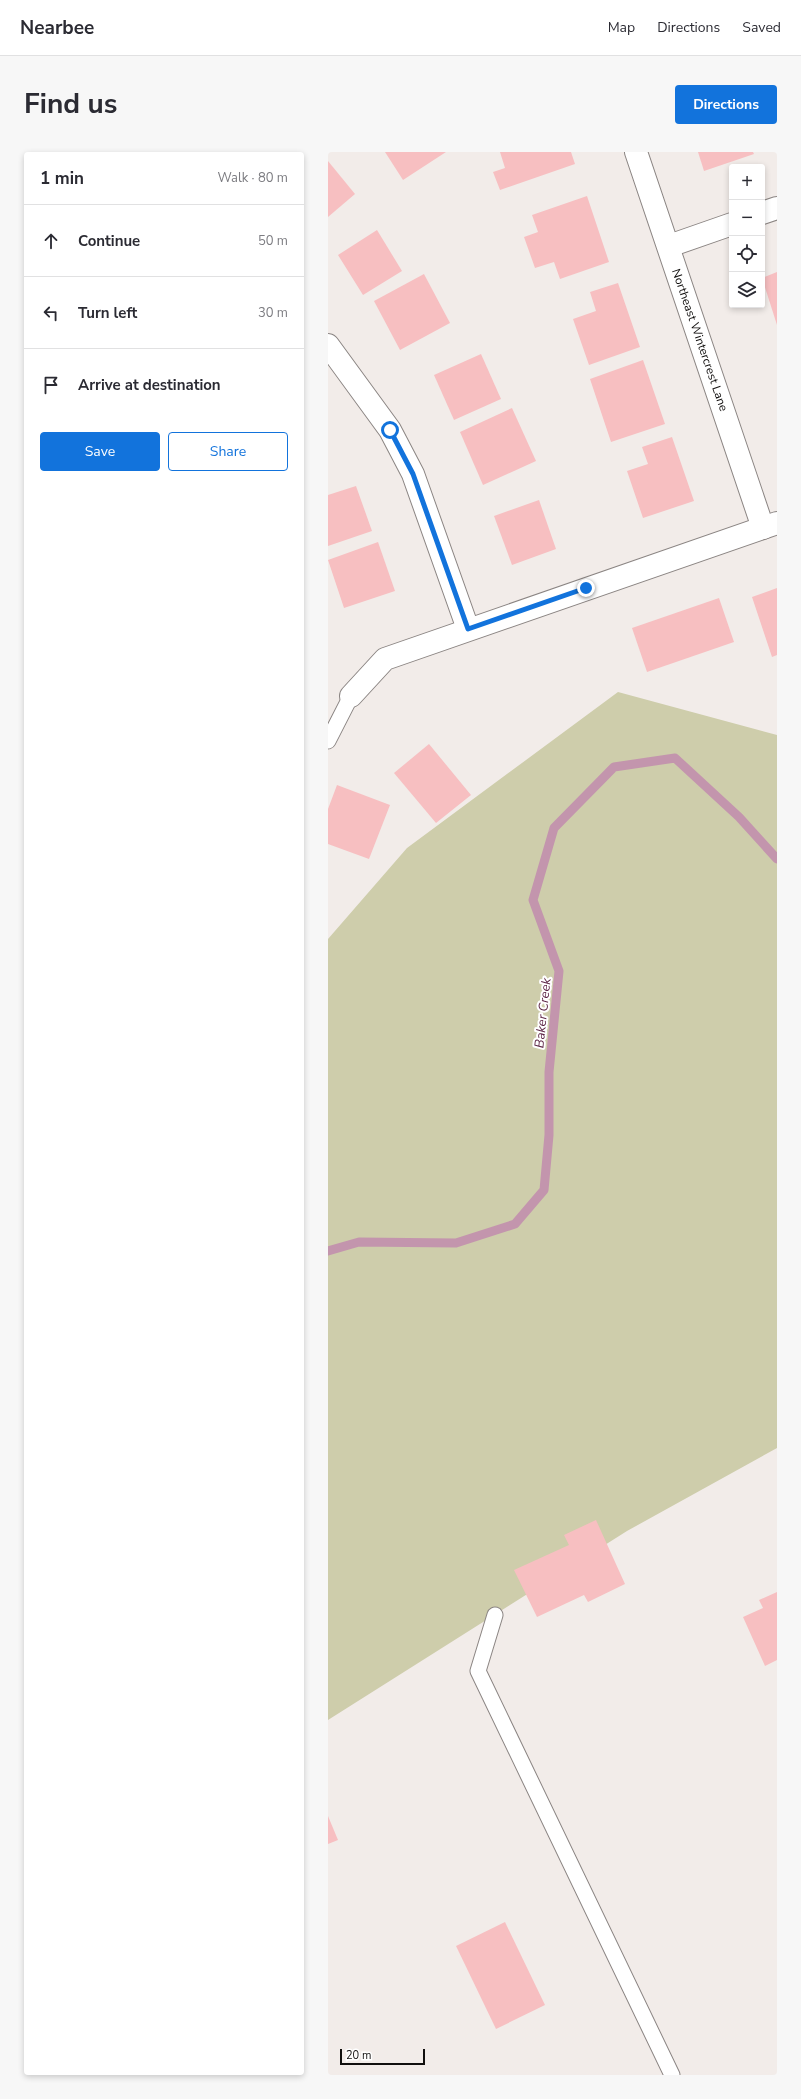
<!DOCTYPE html>
<meta charset="utf-8">
<style>
:root{--surface:#fff;--page:#f7f7f7;--text:#2b2b33;--muted:#7c7c81;--line:#e1e1e2;--accent:#1273dc}
body{margin:0;font-family:"Nunito Sans",sans-serif;background:var(--page);color:var(--text)}
.controls{position:absolute;right:12px;top:12px;display:grid;overflow:hidden;border-radius:4px;box-shadow:0 2px 6px #0003}
.controls button{width:36px;height:36px;display:grid;place-items:center;padding:0;border:0;border-bottom:1px solid var(--line);background:var(--surface);color:var(--text);font:20px sans-serif}
.scale{position:absolute;left:12px;bottom:10px;width:85px;box-sizing:border-box;padding-left:4px;border:2px solid #110f0e;border-top:0;font-size:11px;line-height:14px;white-space:nowrap;color:#110f0e;-webkit-text-stroke:3px #fff;paint-order:stroke}
.stop{position:absolute;width:12px;height:12px;margin:-9px;border:3px solid #1273dc;border-radius:50%;background:#fff}
.stop.end{background:#1273dc;border-color:#fff;box-shadow:0 1px 4px #0008}
.list{margin:0;padding:0;list-style:none}
h2{display:flex;justify-content:space-between;align-items:center;height:52px;margin:0;padding:0 16px;font-size:17px}
h2 small{font-size:13px;font-weight:400;color:var(--muted)}
.list li{display:grid;grid-template-columns:26px 1fr auto;gap:12px;align-items:center;box-sizing:border-box;height:72px;padding:0 16px;border-top:1px solid var(--line)}
.list b{display:block;font-size:15px;white-space:nowrap}
.list em{font-size:13px;font-style:normal;color:var(--muted)}
.actions{display:flex;gap:8px;padding:12px 16px}
.actions a{flex:1;padding:9px 0;border:1px solid var(--accent);border-radius:4px;text-align:center;font-size:14px;color:var(--accent)}
.actions .main{background:var(--accent);color:#fff}
.icon{flex:none;width:22px;height:22px;fill:none;stroke:currentColor;stroke-width:2;stroke-linecap:round;stroke-linejoin:round}
.map{position:relative;flex:none;width:449px;height:1923px;overflow:hidden;border-radius:4px}
header{display:flex;align-items:center;gap:24px;box-sizing:border-box;height:56px;padding:0 20px;background:var(--surface);border-bottom:1px solid var(--line)}
header strong{font-size:19px}
nav{display:flex;gap:22px;margin-inline-start:auto;font-size:14px}
.intro{display:flex;align-items:center;justify-content:space-between;box-sizing:border-box;height:96px;padding:0 24px}
h1{margin:0;font-size:28px}
.button{padding:10px 18px;border-radius:4px;background:var(--accent);color:#fff;font-size:14px;font-weight:700}
main{display:flex;gap:24px;padding:0 24px}
aside{flex:1;background:var(--surface);border-radius:4px;box-shadow:0 2px 6px #0003}
.map>svg:first-child{display:block}
</style>
<header>
<strong>Nearbee</strong>
<nav><a>Map</a><a>Directions</a><a>Saved</a></nav>
</header>
<div class="intro"><h1>Find us</h1><a class="button">Directions</a></div>
<main>
<aside>
<h2>1 min<small>Walk · 80 m</small></h2>
<ul class="list">
<li><svg class="icon" aria-label="ahead" viewBox="0 0 24 24"><path d="M12 20V5M6 11l6-6 6 6"/></svg><div><b>Continue</b></div><em>50 m</em></li>
<li><svg class="icon" aria-label="left" viewBox="0 0 24 24"><path d="M17 20v-9H6M10 6l-5 5 5 5"/></svg><div><b>Turn left</b></div><em>30 m</em></li>
<li><svg class="icon" aria-label="arrive" viewBox="0 0 24 24"><path d="M6 21V4h12l-3 4 3 4H6"/></svg><div><b>Arrive at destination</b></div></li>
</ul>
<div class="actions"><a class="main">Save</a><a>Share</a></div>
</aside>
<div class="map">
<svg width="449" height="1923" viewBox="0 0 449 1923">
<rect width="100%" height="100%" fill="#f2ece9"/>
<path fill="#cecdab" d="M290,540l159,43v713l-150,83 -299,189v-781l79,-91z"/>
<g fill="none" stroke-linecap="round" stroke-linejoin="round">
<path stroke="#c395ad" stroke-width="9" d="M0,1099l31,-9 97,1 59,-19 29,-34 5,-55v-63l10,-101 -26,-71 21,-72 60,-61 61,-9 64,59 38,42"/>
</g>
<g fill="#f7bfc1">
<path d="M57,0h61l-43,28z"/>
<path d="M172,0h71l4,12 -75,26 -7,-18 12,-4z"/>
<path d="M370,0h55l1,2 -50,17z"/>
<path d="M0,9l27,33 -27,23z"/>
<path d="M259,44l22,66 -49,17 -6,-17 -19,6 -11,-31 14,-5 -6,-17z"/>
<path d="M49,78l25,41 -39,24 -25,-40z"/>
<path d="M449,120v53l-15,-47z"/>
<path d="M96,122l26,49 -50,27 -26,-49z"/>
<path d="M290,131l22,64 -51,18 -16,-46 23,-8 -6,-19z"/>
<path d="M153,202l20,45 -47,21 -20,-45z"/>
<path d="M315,208l22,64 -54,18 -21,-63z"/>
<path d="M184,256l24,53 -53,24 -23,-53z"/>
<path d="M344,285l22,64 -51,17 -16,-47 21,-7 -6,-17z"/>
<path d="M28,334l16,45 -44,15v-51z"/>
<path d="M211,348l17,49 -44,16 -18,-49z"/>
<path d="M50,390l17,49 -51,17 -16,-48z"/>
<path d="M449,436v67l-5,2 -20,-60z"/>
<path d="M391,446l15,44 -87,30 -15,-44z"/>
<path d="M101,592l42,51 -35,28 -42,-50z"/>
<path d="M9,633l53,20 -21,54 -41,-15v-35z"/>
<path d="M268,1368l29,64 -37,18 -4,-7 -47,22 -23,-47 55,-25 -5,-10z"/>
<path d="M449,1440v68l-12,6 -22,-49 20,-9 -4,-8z"/>
<path d="M0,1664l10,24 -10,4z"/>
<path d="M177,1770l40,83 -49,24 -40,-83z"/>
</g>
<g fill="none" stroke-linecap="round" stroke-linejoin="round">
<defs>
<g id="lane">
<path d="M0,589l23,-45"/>
<path d="M167,1463l-17,56 194,404"/>
</g>
<g id="street">
<path d="M308,0l127,376"/>
<path d="M434,61l15,-5"/>
<path d="M341,94l63,-22"/>
<path d="M0,193l62,85 23,44 55,155"/>
<path d="M23,544l34,-37 392,-136"/>
</g>
</defs>
<use href="#lane" stroke="#8b8583" stroke-width="17"/>
<use href="#street" stroke="#8b8583" stroke-width="24"/>
<use href="#lane" stroke="#fff" stroke-width="15"/>
<use href="#street" stroke="#fff" stroke-width="22"/>
</g>
<g fill="none" stroke-linecap="round" stroke-linejoin="round">
<path stroke="#1273dc" stroke-width="5" d="M62,278l23,44 55,155 118,-41"/>
</g>
<g text-anchor="middle" stroke-width="4" stroke-linejoin="round" paint-order="stroke">
<g font-size="12" fill="#110f0e" stroke="#fff">
<text transform="translate(372 188) rotate(71)" y="4">Northeast Wintercrest Lane</text>
</g>
<g font-size="13" font-style="italic" fill="#581f41" stroke="#fff">
<text transform="translate(214 861) rotate(-84)" y="5">Baker Creek</text>
</g>
</g>
</svg>
<div class="controls">
<button>+</button>
<button>−</button>
<button><svg class="icon" aria-label="locate" viewBox="0 0 24 24"><circle cx="12" cy="12" r="6"/><path d="M12 2v4M12 18v4M2 12h4M18 12h4"/></svg></button>
<button><svg class="icon" aria-label="layers" viewBox="0 0 24 24"><path d="M12 4l9 5-9 5-9-5zM3 14l9 5 9-5"/></svg></button>
</div>
<div class="scale">20 m</div>
<div class="stop" style="left:62px;top:278px"></div>
<div class="stop end" style="left:258px;top:436px"></div>
</div>
</main>
